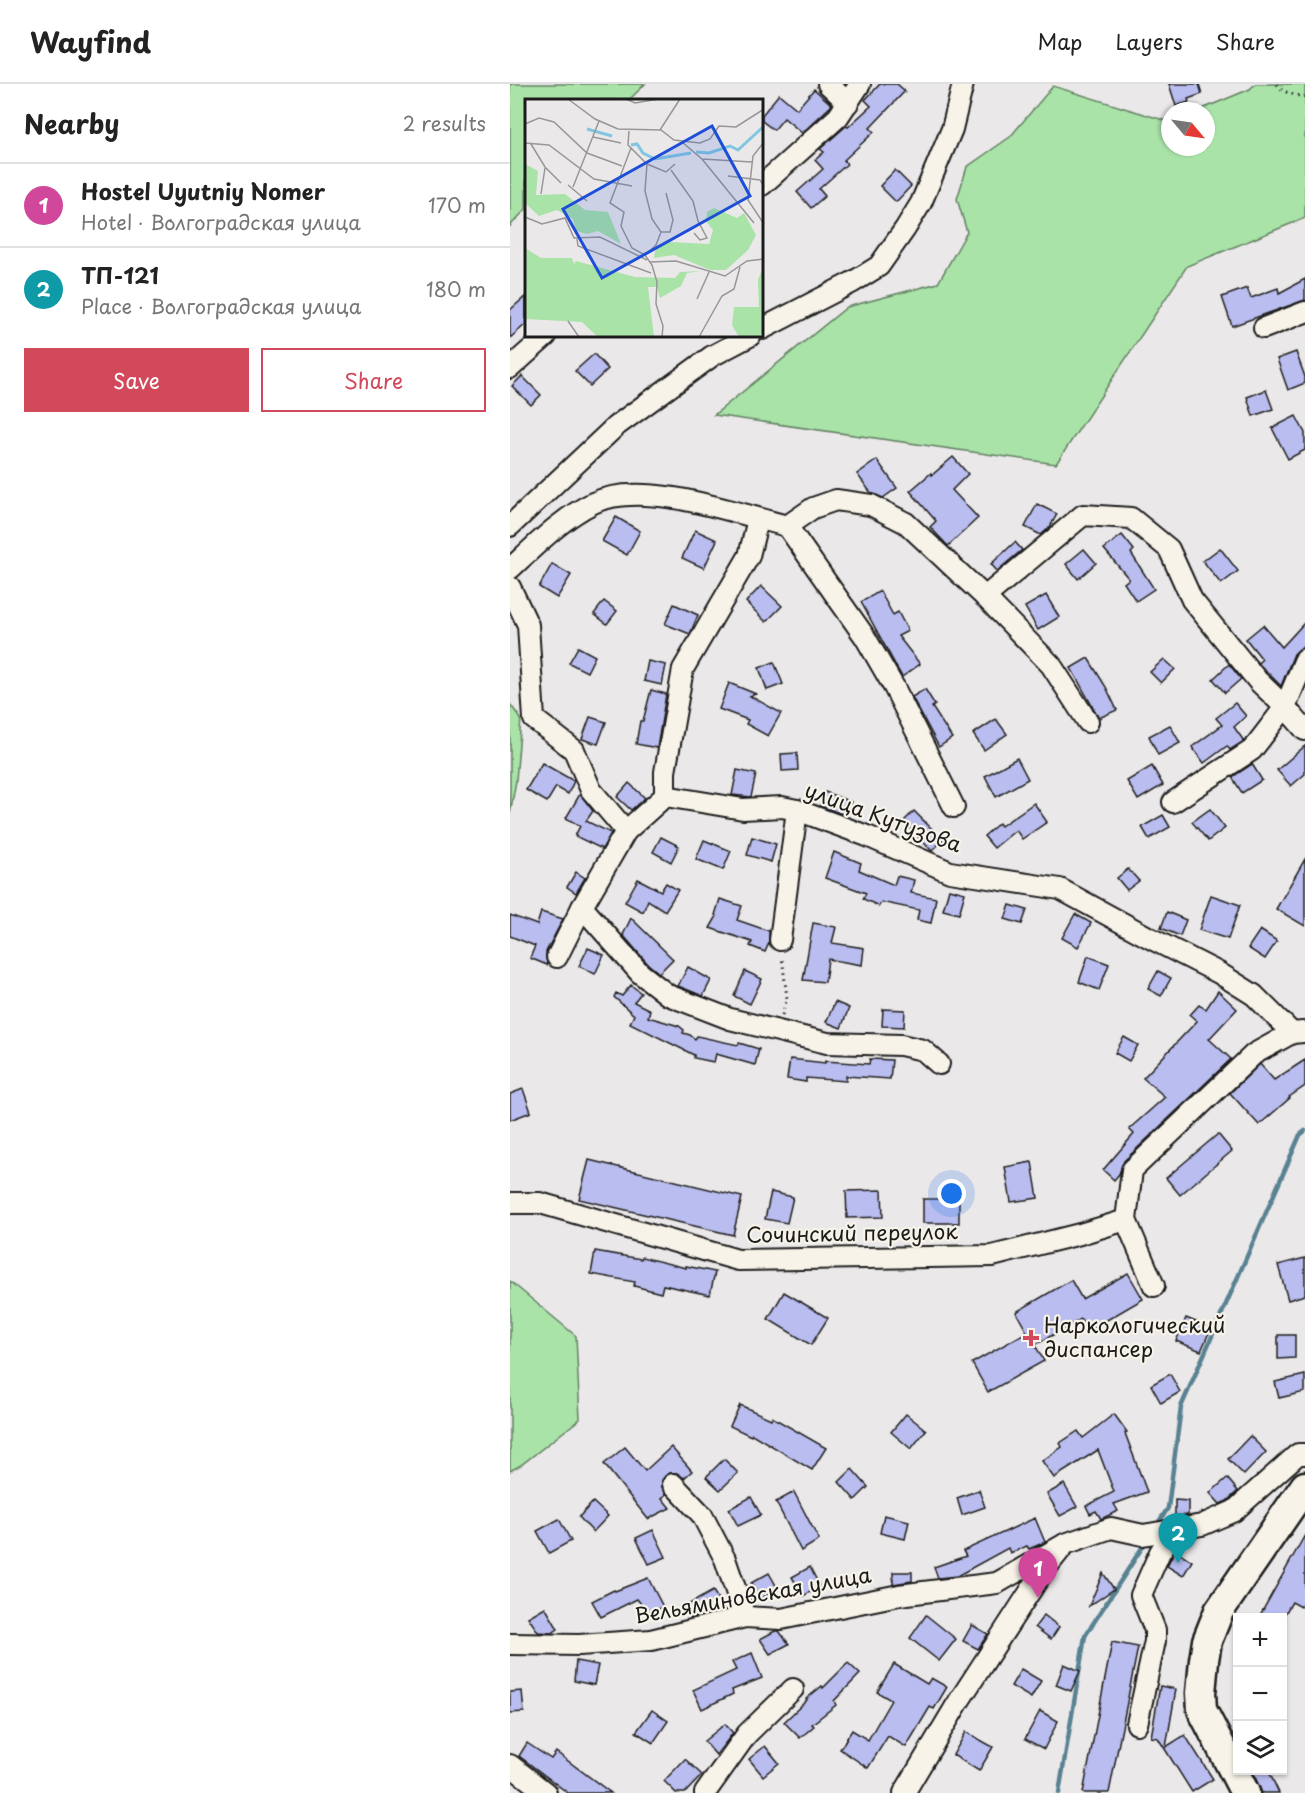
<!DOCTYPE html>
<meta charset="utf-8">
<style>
:root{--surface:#fff;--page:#f2f2f2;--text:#222;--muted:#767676;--line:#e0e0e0;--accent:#d1495b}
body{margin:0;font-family:"Playpen Sans",sans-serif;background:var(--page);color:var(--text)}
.controls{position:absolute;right:18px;bottom:18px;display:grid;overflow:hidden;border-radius:0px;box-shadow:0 2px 4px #0004}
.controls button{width:54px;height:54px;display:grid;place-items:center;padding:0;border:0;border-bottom:2px solid var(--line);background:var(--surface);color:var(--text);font:30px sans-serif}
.compass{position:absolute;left:651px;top:18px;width:54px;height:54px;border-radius:50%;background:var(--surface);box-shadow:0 2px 4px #0004;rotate:119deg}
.you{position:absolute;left:442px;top:1110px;width:21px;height:21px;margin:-15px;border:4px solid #fff;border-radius:50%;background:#1a73e8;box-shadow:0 0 0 9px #1a73e833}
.badge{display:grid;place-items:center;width:39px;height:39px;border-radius:50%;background:var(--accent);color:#fff;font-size:20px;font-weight:700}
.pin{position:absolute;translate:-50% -50px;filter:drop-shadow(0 2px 3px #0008)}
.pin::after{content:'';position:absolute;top:32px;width:21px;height:18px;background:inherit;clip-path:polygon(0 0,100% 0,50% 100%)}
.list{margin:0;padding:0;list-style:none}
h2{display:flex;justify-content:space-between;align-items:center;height:78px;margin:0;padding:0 24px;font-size:26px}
h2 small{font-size:20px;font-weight:400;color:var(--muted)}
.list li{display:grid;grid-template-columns:39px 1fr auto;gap:18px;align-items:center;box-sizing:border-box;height:84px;padding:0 24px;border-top:2px solid var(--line)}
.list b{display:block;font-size:22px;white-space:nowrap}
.list p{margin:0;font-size:20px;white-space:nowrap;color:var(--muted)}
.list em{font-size:20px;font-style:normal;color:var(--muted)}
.actions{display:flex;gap:12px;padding:18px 24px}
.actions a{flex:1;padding:14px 0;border:2px solid var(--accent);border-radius:0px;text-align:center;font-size:21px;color:var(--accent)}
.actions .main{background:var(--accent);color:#fff}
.icon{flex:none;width:33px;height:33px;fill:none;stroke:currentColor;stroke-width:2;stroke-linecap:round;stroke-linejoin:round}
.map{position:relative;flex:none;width:795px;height:1709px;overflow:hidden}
header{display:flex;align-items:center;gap:36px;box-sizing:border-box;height:84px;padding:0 30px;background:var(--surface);border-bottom:2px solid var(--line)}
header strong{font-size:28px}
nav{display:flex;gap:33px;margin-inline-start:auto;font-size:21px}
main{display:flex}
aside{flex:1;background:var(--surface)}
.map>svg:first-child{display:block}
</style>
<header>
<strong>Wayfind</strong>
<nav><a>Map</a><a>Layers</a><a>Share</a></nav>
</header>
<main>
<aside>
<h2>Nearby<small>2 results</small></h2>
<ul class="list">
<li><span class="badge" style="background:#d1479c">1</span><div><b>Hostel Uyutniy Nomer</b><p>Hotel · Волгоградская улица</p></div><em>170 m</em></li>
<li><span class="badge" style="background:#0f9aa8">2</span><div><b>ТП-121</b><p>Place · Волгоградская улица</p></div><em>180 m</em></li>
</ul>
<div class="actions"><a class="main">Save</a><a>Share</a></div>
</aside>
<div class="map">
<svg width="795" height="1709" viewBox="0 0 795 1709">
<rect width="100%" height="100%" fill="#ebe8e9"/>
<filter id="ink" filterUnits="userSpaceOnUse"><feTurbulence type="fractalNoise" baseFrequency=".0167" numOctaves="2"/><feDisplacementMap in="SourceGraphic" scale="12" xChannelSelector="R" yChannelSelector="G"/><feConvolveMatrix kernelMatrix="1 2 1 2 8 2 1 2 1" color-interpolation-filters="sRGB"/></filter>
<g filter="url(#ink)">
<g fill="#a9e3a8" stroke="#628062" stroke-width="1.5">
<path d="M0,0h135l-16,16h-103v109l-16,17z"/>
<path d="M745,0h50v134l-118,48 -131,198 -342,-49 133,-108 91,-24 29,-51 -10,-33 10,-32 43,-30 43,-51 117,36v25h36v-36h-9l53,-22z"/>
<path d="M0,620l11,15 -5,62 -6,33z"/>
<path d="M0,1197l66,55 4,83 -59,46 -11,6z"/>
</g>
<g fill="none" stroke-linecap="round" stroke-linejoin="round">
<g stroke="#588292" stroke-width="4.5">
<path d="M646,1442l12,-18 13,-101 119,-272 5,-4"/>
<path d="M549,1709l26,-157 62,-96"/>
</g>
</g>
<g fill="#b9bdef" stroke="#1c1c1c" stroke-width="1.5">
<path d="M370,0h17l8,7 -35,37 4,4 -30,28 3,4 -28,25 6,7 -14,12 -14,-16 26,-23 -8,-9 9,-8 -4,-3 26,-23 2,1 23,-21 -6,-6z"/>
<path d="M659,0h30l3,10 -14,5 1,3 -13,4z"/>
<path d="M304,5l18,16 -30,28 -18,-15 -10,12 -12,-9v-6l17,-21 18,15z"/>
<path d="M385,86l16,16 -15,16 -16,-16z"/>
<path d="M795,195v21l-73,26 -10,-29 25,-9 4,10 27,-10 1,5z"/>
<path d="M16,212v28l-16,14v-28z"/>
<path d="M786,268l9,25v6l-17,7 -11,-31z"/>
<path d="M84,270l14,15 -18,17 -15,-15z"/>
<path d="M12,292l19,19 -10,10 -19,-19z"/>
<path d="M756,306l7,19 -20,7 -6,-19z"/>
<path d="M786,332l9,17v17l-17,9 -16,-31z"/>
<path d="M443,373l15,17 -16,16 26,28 -30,28 -18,-19 6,-6 -26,-30 21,-18 1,2z"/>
<path d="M367,376l20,28 -14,10 -12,-5 -14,-19z"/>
<path d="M527,420l20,10 -7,13 -9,8 -16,-8z"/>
<path d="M106,433l24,14 -13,24 -25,-14z"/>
<path d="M185,446l22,10 -13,28 -22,-10z"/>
<path d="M612,451l12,15 -3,3 23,36 -18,12 -12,-18 5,-4 -25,-30z"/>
<path d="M505,458l7,8 -25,21 -6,-7z"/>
<path d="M710,464l18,23 -17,13 -18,-23z"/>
<path d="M574,465l12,14 -18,16 -12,-15z"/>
<path d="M42,480l19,11 -14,23 -18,-11z"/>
<path d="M251,502l21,20 -16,16 -20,-20z"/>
<path d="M370,507l13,24 5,-3 10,19 -10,5 22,28 -18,13 -41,-75z"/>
<path d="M536,511l13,22 -21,13 -13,-23z"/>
<path d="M94,517l13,10 -10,13 -13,-10z"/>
<path d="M164,520l24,11 -8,19 -25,-10z"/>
<path d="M795,538v22l-11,10 -13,32 -23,-23 4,-4 -16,-20 17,-14 19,22z"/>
<path d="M68,563l17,9 -8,16 -18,-9z"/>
<path d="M578,574l18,29 11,23 -18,8 -28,-50z"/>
<path d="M654,575l11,10 -14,14 -11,-11z"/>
<path d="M138,577l18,4 -4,20 -18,-4z"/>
<path d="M264,578l9,22 -16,6 -8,-22z"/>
<path d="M719,580l12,15 -16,14 -12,-14z"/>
<path d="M219,599l27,11 -6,2 31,17 -13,23 -22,-12 2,-4 -29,-11z"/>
<path d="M415,605l10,16 -3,2 20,31 -13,9 -27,-50z"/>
<path d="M141,606l15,4 -9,54 -21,-4 4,-23h3z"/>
<path d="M725,619l11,13 -12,11 10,14 -14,9 -3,-4 -23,17 -12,-16 30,-22 -6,-7z"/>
<path d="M80,633l16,5 -8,22 -16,-5z"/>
<path d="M486,635l11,15 -23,16 -11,-16z"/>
<path d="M660,641l10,18 -22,12 -9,-19z"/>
<path d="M795,662v28l-14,12 -14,-16z"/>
<path d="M287,669l1,17 -16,1 -1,-17z"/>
<path d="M507,674l11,21 -32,18 -11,-21z"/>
<path d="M32,679l32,18 -6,13 -12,-7 -9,15 -21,-12z"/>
<path d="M742,680l10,16 -20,13 -10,-16z"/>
<path d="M642,682l11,19 -25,15 -11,-19z"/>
<path d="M227,686l19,4 -5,23 -19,-2z"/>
<path d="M119,699l16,15 -14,12 -14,-13z"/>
<path d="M315,708l26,10 -6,13 -25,-9z"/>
<path d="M70,710l13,17 -7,10 25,12 -9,16 -27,-13 5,-10 -14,-8z"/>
<path d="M524,719l13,19 -25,17 -6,-9 -22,18 -10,-12 15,-13 2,3z"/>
<path d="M700,725l15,19 -17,13 -16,-19z"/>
<path d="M404,727l29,29 -11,11 -29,-29z"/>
<path d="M653,731l7,12 -21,12 -7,-12z"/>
<path d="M151,753l18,9 -8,16 -18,-10z"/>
<path d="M242,753l24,7 -5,18 -24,-7z"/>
<path d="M194,756l27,11 -8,19 -27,-11z"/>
<path d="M324,768l27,11 -2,7 35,15 3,-9 17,4 -3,13 25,5 -5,25 -14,-3 2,-10 -38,-8 -2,4 -16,-7 3,-6 -41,-15z"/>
<path d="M795,775v67l-29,-17z"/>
<path d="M618,785l11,12 -12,9 -10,-12z"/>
<path d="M66,788l9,6 -9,15 -9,-6z"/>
<path d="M128,795l23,12 5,-8 12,7 -13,21 -17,-11 -5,12 -18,-10z"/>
<path d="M439,805l16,4 -6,21 -16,-4z"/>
<path d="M701,811l29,10 -12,34 -29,-9z"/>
<path d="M210,815l22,7 -5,14 32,11v12l-4,9 -15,-6 2,-4 -42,-14 7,-12 -2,-1z"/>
<path d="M500,821l17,5 -5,14 -17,-5z"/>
<path d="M31,828l22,7 -17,33 1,13 -17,-7 5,-12 -25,-10v-21l27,10z"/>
<path d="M657,828l19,8 -6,16 -19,-8z"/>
<path d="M565,830l16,9 -13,24 -16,-9z"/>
<path d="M121,834l42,41 -14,14 -11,-9 -25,-29z"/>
<path d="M303,839l23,4 -4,16 32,5 -2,17 -34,-6 -3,23 -22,-2z"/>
<path d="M750,846l17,11 -12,18 -17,-11z"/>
<path d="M78,864l16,7 -9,19 -16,-8z"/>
<path d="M578,872l21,8 -10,26 -20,-8z"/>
<path d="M178,883l23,13 -8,16 -25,-10z"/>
<path d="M235,887l17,8 -12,25 -16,-8z"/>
<path d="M648,887l13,7 -10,18 -13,-7z"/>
<path d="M121,901l10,8 -7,9 16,8 -2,7 31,9 5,4 -1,3 7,2 5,4 2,-3 41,9 1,-2 20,6 -4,16 -39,-11 -2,8 -20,-4v-3l-64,-32 4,-8 -20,-18 2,-4 6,3z"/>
<path d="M708,907l19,18 -28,30 22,20 -107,102 -5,13 -5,6 -11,-10 31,-36 -5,-5 36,-32 -22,-19 54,-57 -7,-6 9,-10 7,4z"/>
<path d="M325,918l14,6 -8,20 -15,-6z"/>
<path d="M373,925l22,1 -1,17 -22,-1z"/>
<path d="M614,953l14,8 -9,16 -14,-8z"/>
<path d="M280,975l35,4v-2l44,3 1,-5 22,1 -2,19 -44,-3v5l-40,-3v4l-19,-3z"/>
<path d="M795,976v26l-16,11 1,1 -31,27 -29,-32 30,-29 14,16z"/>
<path d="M13,1005l8,23 -21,8v-26z"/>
<path d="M708,1050l14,17 -52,44 -14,-17z"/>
<path d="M79,1076l153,37 -9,38 -154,-36z"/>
<path d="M522,1078l6,36 -27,4 -6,-35z"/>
<path d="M372,1106l1,27 -36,1 -1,-27z"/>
<path d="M261,1108l22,5 -6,26 -22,-4z"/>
<rect x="413" y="1115" width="36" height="24"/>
<path d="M85,1167l46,8 1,-2 44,11v-2l29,6 -5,23 -47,-10 -2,8 -27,-7 1,-4 -44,-8z"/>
<path d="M795,1174v37l-17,5 -10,-35z"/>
<path d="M618,1189l15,26 -55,32 -7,-12 -46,26 9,16 -56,31 -16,-29 55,-31 -11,-20 55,-32 11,19z"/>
<path d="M274,1208l44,26 -17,27 -43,-26z"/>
<path d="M676,1234l25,10 -10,23 -25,-10z"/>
<path d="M768,1251h17v23l-17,1z"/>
<path d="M660,1290l10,18 -19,11 -10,-18z"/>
<path d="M795,1291v17l-26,6 -4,-16z"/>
<path d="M230,1321l31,14 1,-2 54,31 -14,22 -60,-36 -1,2 -21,-10z"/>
<path d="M396,1330l20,16 -15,19 -20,-17z"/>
<path d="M604,1330l13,18 -2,1 22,59 -33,12 4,7 -17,8 -5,-8 -6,3 -4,-8 28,-14 -16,-42 -44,28 -12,-17 20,-14 -2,-4 18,-12 5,7z"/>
<path d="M740,1352l16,16 -22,23 -16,-16z"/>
<path d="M115,1363l20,24 26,-24 21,24 -8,7 -7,-5h-7l-8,7v7l4,7 -4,4 8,10 -22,11 -44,-55z"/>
<path d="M214,1375l14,14 -18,17 -14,-13z"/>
<path d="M342,1385l16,18 -13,13 -16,-18z"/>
<path d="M717,1394l11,13 -11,10 -7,3 -10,-11z"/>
<path d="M554,1400l13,23 -17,9 -13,-22z"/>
<path d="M469,1406l6,17 -23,8 -5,-17z"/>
<path d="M284,1408l25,48 -18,11 -25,-49z"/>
<path d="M241,1413l10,18 -23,11 -9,-17z"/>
<path d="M665,1416l13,1v14l-13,1z"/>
<path d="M83,1418l15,14 -15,16 -14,-15z"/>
<path d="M374,1431l25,6 -4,18 -25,-6z"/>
<path d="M525,1434l10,24 -16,7 -2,-3 -17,7 -2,-5 -51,28 -19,2 -4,-11 32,-11 -3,-5z"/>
<path d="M49,1435l12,22 -22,12 -12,-22z"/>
<path d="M143,1446l13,27 -17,7 -13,-26z"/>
<path d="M795,1451v64l-4,8 -9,-5 -9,15h-24z"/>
<path d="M665,1466l17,11 -9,15 -16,-10z"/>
<path d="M300,1483l10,20 -17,9 -11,-19z"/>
<path d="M383,1488h19v9l-19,3z"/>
<path d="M259,1489l9,16 -18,10 -9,-16z"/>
<path d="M593,1489l11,16 -25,17z"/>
<path d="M138,1494l15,29 -14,7 -12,-15 -36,18 -9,-16 22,-11 1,1z"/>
<path d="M203,1507l11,18 -33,9 -7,-11z"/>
<path d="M35,1523l13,22 -6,4 -14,-1 -10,-15z"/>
<path d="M416,1531l30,24 -17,22 -29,-23z"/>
<path d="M534,1531l15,12 -8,12 -16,-12z"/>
<path d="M462,1541l16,9 -10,15 -15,-8z"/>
<path d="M265,1547h4l10,13 -19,10 -10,-15z"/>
<path d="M602,1558l26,5 -29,146h-26z"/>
<path d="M242,1569l10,25 -30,12 1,4 -31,15 -9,-19 43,-20 -4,-8z"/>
<path d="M66,1577l22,4 -4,20 -20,-4z"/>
<path d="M338,1579l12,11 -26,27 2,4 -24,19 2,2 -14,12 -16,-16 23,-22 -1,-1 16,-13 1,2z"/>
<path d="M384,1580l33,20 4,-6 16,9 -13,22 -4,-2 -24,40 -18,-11 -20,32 -28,-19 12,-19 16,10 23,-40 -14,-8z"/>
<path d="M554,1580l16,7 -9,20 -15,-6z"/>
<path d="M511,1585l20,12 -10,17 -20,-12z"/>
<path d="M650,1602l16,3 -10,58 19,-12 28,44 -21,13 -34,-54 -7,-1z"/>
<path d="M12,1607l2,21 -14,1v-21z"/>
<path d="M142,1626l16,11 -15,22 -17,-11z"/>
<path d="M530,1627l18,10 -14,28 -19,-10z"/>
<path d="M215,1640l8,9 -17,22 -12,-14z"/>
<path d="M456,1648l27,15 -14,24 -26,-16z"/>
<path d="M17,1659l24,16 5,-7 55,41h-43l-49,-37z"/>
<path d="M255,1662l14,17 -16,13 -14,-17z"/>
<path d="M175,1675l17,16 -17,18h-9l-12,-12z"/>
<path d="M742,1686h16l11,23h-17z"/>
</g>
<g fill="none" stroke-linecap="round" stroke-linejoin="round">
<defs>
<g id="minor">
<path d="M318,0l20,19"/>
<path d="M252,101l76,-68 22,-33"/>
<path d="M754,244l41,-16"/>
<path d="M252,245l91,-47 26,-16 26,-37 16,-26 31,-74 11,-45"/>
<path d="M0,284l36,-32"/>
<path d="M0,442l106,-100 96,-70 38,-20"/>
<path d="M277,442l78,111 29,50 60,120"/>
<path d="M0,485c26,-24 51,-50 83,-66 49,-24 143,10 194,23l26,-18 23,-8 35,5 35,18 79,74 98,-82 48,3 38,31 23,51 66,81 27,26 20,23"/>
<path d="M0,503l18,38 6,94 40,31 17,40 35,41"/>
<path d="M475,513l66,68 37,57"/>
<path d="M155,712v-24l18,-103 66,-113 9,-37"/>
<path d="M663,718l79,-52 33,-43 20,-48"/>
<path d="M270,856l17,-130"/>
<path d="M47,873l25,-50"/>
<path d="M429,980l-16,-14 -22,-5 -74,-2 -97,-24 -62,-24 -28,-22 -58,-66 44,-76 39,-35 78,13 39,-2 15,3 70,26 83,36 110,17 90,49 69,35 35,22 38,38"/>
<path d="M0,1119h30l198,57 254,-4 88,-22 46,-14"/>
<path d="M644,1202l-28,-66 6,-50 122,-116 38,-21 11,-1"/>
<path d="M163,1400l29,31 23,44 20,58"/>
<path d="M0,1560l69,1 72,-5 94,-23 36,2 118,-24 98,-12 68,-39"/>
<path d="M627,1640l18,-83v-11l-14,-35 19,-43 16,-24"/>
<path d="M0,1681l36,28"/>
<path d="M195,1709l42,-59 46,-45"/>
<path d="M394,1709l55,-92 83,-128 23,-29 46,-16 32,7 59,-10 32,-14 64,-57h7"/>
</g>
<path id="highway" d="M735,1709l-43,-83 -1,-17 3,-33 3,-19 12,-30 86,-125"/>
</defs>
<use href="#minor" stroke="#1c1c1c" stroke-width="24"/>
<use href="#highway" stroke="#1c1c1c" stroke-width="33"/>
<g stroke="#1c1c1c" stroke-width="3" stroke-dasharray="1.5 4.5" stroke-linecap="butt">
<path d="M767,0c5,9 18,11 28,13"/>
<path d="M272,931l5,-17 -5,-41"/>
</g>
<use href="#minor" stroke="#f7f3e8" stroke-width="20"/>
<use href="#highway" stroke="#f7f3e8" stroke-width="28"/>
</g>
</g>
<path fill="#d1495b" stroke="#f7f3e8" stroke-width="2" d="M518 1245h6v6h6v6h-6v6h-6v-6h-6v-6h6z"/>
<g text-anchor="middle" stroke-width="4.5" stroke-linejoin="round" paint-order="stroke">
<g font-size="21" fill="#1c1c1c" stroke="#f7f3e8">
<text transform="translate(373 734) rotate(20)" y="7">улица Кутузова</text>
<text transform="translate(342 1150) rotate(-1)" y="7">Сочинский переулок</text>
<text transform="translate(243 1512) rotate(-10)" y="7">Вельяминовская улица</text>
</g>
<g font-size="21" fill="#1c1c1c" stroke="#f7f3e8" text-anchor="start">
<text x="534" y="1249">Наркологический<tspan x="534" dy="24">диспансер</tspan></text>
</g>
</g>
<g transform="translate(15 15)">
<rect width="238" height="238" fill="#ebe8e9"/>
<path d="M0,65l13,7 -2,24 29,-1 20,16 23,2 13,32 -23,-13 -11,3 -11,-3 -3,-12 -16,-9 -18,6 -14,-13zM189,109l23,10 7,-5 12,22 -8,15 -22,20h-16l-36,-15 -20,3 2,-12 13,-4 40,2 4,-14 -7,-9 1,-9zM0,149l16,10h31l2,6 2,-3 59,16 40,1 5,-6 21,-1 -14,2 -6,13 -21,12 -3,-11h-9l6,50h-56l-16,-15 -57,-3zM238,168v63l-3,7h-21l-7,-12 2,-18h25l-1,-27z" fill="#a9e3a8"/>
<path fill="none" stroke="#80c6e1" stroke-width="3" d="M62,30l25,7M106,46l6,-1 6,9 12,6 36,-6M171,53l13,1 21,-7 8,4 26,-24"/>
<path fill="none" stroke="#989697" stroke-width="1.5" d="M43,0l27,20 23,10 43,1 13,10 26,3 10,-4 9,-13 17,1 28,-18M101,0l9,4 24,-4M0,25l14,-6 15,4 33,31 35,13M135,31l20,-31M104,32l-1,14 19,19 19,8 9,-8M68,38l28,6M157,43l20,17 50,3M239,43l-11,14 -5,44 16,24M0,44l24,2 45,34 38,7M6,45l14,23 16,16M106,49l-21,55 14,9 -3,14 11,22 13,7 7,10 5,17 -1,22 7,22 -1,11M177,60l52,64M122,65l-2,27 7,28 9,13M146,71l22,31 5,20 9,17 -7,2 -6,-7M203,77l32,4 4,7M43,86l19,16M48,88l26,-66M16,95l4,-26M0,118l17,7 23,-6 9,20 26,-1 47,23M136,133h9l3,-12 -7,-27M52,140l1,7 73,27M120,156l11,-10 5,-13M125,163l26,-1 49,15 22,-15 17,-2M172,200l12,-27M43,222l11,16M174,238l23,-41 12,-7 6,-22"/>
<path fill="#1d4ed8" fill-opacity="0.15" stroke="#1d4ed8" stroke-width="3" d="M187,27l38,70 -148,82 -39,-69z"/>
<rect width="238" height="238" fill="none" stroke="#1c1c1c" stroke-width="3"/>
</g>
</svg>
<div class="controls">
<button>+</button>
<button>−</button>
<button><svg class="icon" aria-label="layers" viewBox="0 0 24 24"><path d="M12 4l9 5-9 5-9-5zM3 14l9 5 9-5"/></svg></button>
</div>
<svg class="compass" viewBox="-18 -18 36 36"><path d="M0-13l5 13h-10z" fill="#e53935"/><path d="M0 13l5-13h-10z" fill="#767676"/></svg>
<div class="you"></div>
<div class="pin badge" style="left:528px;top:1514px;background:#d1479c">1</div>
<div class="pin badge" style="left:668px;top:1479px;background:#0f9aa8">2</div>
</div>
</main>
